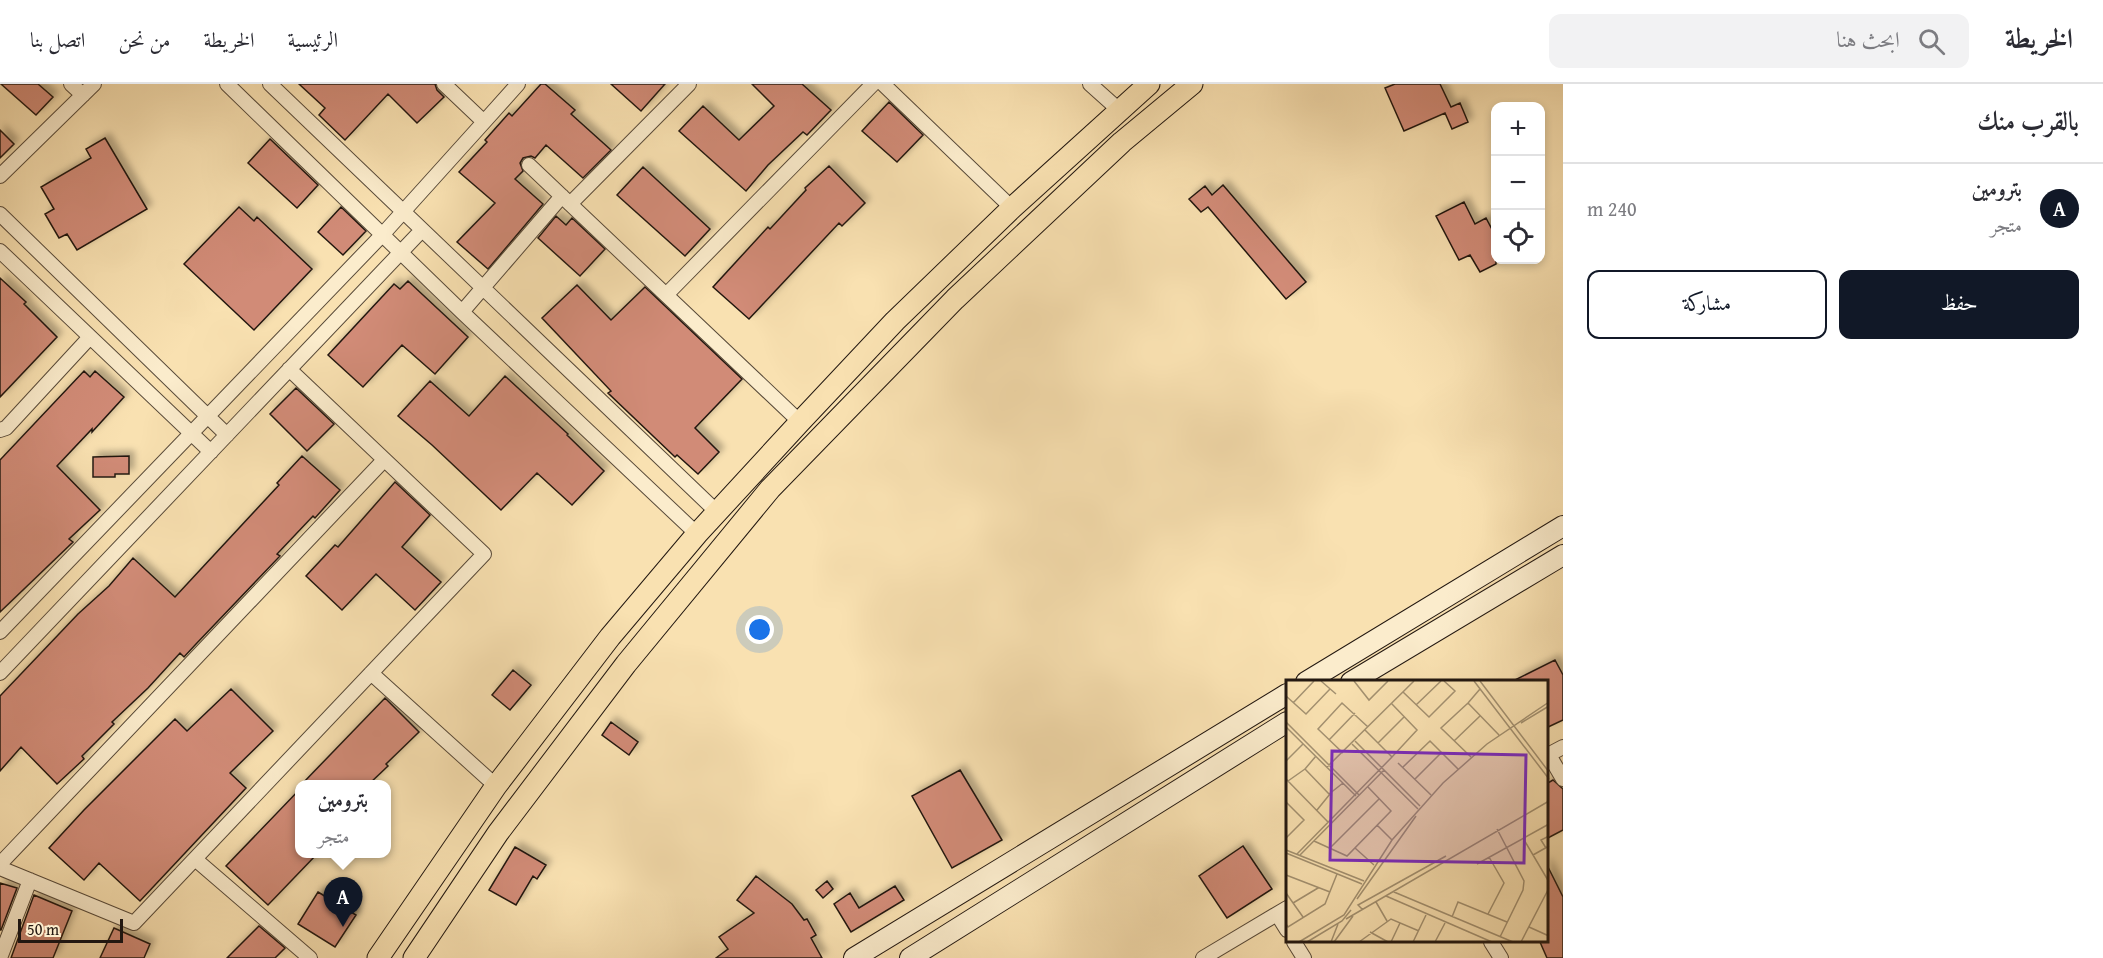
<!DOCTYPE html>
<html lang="ar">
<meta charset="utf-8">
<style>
:root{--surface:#fff;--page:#f2f2f3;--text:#2b2b33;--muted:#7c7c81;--line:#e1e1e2;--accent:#111827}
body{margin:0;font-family:"Gentium Book Plus",Amiri,serif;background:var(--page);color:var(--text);direction:rtl}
.controls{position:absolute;right:18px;top:18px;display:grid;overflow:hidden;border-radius:12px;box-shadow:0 3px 9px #0003}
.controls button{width:54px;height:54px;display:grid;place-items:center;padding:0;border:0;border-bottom:2px solid var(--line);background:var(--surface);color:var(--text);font:30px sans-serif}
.scale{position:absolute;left:18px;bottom:15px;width:105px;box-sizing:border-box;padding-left:6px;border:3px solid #231811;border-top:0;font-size:16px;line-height:21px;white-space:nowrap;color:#231811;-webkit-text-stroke:4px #fbeccc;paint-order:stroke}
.you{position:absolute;left:760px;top:546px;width:21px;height:21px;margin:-15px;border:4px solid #fff;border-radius:50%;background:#1a73e8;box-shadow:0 0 0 9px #1a73e833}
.badge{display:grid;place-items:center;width:39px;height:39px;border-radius:50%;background:var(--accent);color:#fff;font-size:20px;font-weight:700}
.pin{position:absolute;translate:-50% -50px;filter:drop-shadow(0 2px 3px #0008)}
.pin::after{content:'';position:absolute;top:32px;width:21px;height:18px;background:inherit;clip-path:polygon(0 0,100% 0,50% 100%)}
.popup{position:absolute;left:295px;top:696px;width:96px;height:78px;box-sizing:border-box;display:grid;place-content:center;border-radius:12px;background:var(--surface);filter:drop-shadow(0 2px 4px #0005);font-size:20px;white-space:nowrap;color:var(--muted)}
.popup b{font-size:22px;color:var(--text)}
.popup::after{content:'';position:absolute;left:50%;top:100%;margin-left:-12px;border:12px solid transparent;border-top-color:var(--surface)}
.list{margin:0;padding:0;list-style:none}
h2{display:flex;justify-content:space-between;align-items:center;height:78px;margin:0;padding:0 24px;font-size:26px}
h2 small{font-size:20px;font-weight:400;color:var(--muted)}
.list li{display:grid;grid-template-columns:39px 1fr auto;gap:18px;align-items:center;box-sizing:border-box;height:90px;padding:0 24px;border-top:2px solid var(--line)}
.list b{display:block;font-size:22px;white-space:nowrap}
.list p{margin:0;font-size:20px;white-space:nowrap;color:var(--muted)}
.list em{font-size:20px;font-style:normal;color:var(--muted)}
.actions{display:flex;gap:12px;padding:18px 24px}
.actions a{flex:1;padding:14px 0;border:2px solid var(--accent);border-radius:12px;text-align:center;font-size:21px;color:var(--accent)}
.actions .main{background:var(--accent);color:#fff}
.icon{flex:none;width:33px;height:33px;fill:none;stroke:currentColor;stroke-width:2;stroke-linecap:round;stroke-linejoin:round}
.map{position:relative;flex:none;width:1563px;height:874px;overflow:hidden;direction:ltr}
header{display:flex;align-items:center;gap:36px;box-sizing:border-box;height:84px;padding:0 30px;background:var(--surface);border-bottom:2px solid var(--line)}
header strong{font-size:28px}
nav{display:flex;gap:33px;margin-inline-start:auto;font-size:21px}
.search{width:420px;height:54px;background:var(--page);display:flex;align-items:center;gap:15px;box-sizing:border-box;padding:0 21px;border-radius:12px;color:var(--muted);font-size:22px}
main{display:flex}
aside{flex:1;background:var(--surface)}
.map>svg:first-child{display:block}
.building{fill:#d18b77;stroke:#231811;stroke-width:1.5;filter:url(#shadow)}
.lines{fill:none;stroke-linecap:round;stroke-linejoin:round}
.street-casing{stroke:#584a39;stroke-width:16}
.secondary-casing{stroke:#231811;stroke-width:22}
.primary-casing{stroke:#231811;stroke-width:23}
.street{stroke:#fbeccc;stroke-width:14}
.secondary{stroke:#fbeccc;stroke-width:20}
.primary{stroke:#f9e1b1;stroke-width:21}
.inset-road{fill:none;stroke:#a39171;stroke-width:1.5}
.view{fill:#7b2cbf;fill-opacity:0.15;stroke:#7b2cbf;stroke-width:3}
.inset-edge{fill:none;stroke:#231811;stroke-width:3}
</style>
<header>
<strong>الخريطة</strong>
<div class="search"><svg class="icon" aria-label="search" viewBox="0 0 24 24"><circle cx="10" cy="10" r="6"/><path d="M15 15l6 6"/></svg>ابحث هنا</div>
<nav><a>الرئيسية</a><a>الخريطة</a><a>من نحن</a><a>اتصل بنا</a></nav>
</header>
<main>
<aside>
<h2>بالقرب منك<small></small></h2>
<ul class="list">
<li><span class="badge">A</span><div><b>بترومين</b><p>متجر</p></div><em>240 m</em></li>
</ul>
<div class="actions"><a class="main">حفظ</a><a>مشاركة</a></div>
</aside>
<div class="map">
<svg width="1563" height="874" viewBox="0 0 1563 874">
<defs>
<filter id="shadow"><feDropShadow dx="5" dy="-5" stdDeviation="3" flood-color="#0004"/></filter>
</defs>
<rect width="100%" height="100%" fill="#f9e1b1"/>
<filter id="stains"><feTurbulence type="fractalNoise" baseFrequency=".00333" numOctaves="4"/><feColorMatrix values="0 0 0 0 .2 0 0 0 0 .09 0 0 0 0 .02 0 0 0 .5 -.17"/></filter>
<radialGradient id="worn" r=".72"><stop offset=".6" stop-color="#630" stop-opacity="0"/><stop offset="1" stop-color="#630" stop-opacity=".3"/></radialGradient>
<path class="building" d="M1,0H38L53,13L36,31Z
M299,0H435L437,6L444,13L417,39L388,10L345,56L319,31L325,24Z
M541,0H545L575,26L571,30L611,66L583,94L546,61L535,74L531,72L523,74L520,79L523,87L515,95L543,120L488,185L457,158L495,119L459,88L487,58L485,56L509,29L512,32Z
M611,0H665L641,27Z
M752,0H802L831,26L807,51L803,48L768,81L746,107L679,47L703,22L739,56L774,22Z
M1395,0H1440L1451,23L1460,19L1468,38L1452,45L1445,29L1404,47L1385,4Z
M889,18L923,51L897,78L862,47Z
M0,46L14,60L0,74Z
M105,54L147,125L77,166L67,150L59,154L45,130L54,125L41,103L91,74L86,65Z
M270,55L318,101L297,124L248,79Z
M829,82L865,119L842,142L839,139L749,235L713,203L768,143L770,145L806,106L805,104Z
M643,83L710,145L685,172L617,111Z
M1223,101L1306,198L1286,215L1208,123L1201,128L1189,115L1205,102L1212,111Z
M1464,118L1475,140L1486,134L1496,153V180L1480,188L1470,171L1459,176L1436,132Z
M239,123L254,137L257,133L312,185L254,246L184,180Z
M341,123L366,147L343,171L318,148Z
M556,132L566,141L572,134L605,165L580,192L538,154Z
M0,194L26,218L24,220L57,253L0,313Z
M408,197L468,253L435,290L402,261L363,303L328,271L394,200L400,205Z
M577,201L611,236L645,203L742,295L695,344L719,368L698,390L677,371L675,373L608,309L611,307L542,234Z
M84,287L90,293L95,287L124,313L92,348V345L57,382L100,426L69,455L73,458L0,528V376Z
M505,292L568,350L567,351L604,387L572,421L537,389L501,426L432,361L398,332L430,297L469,332Z
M296,304L334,340L307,367L270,330Z
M129,372V390H115V393H93V373Z
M302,372L340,406L315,434L313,432L277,470L280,472L196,560L184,573L180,569L148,604L112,638L114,640L82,672L84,675L57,700L21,663L0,687V612L78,530L109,502L133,474L175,513L279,401L277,399Z
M395,398L430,431L402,463L441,498L415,526L376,490L342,526L306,492L335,461L338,463Z
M1555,576L1563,591V636L1546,644V598H1511Z
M513,586L531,601L510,626L492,611Z
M231,605L273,647L230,689L246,704L140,817L99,779L84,796L49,764L84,726L175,635L187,647Z
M385,614L419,648L386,680L388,682L369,700H302Z
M611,638L638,658L629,671L602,651Z
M960,686L1002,756L952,784L912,712Z
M1553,696L1563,705V746L1546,755V700Z
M300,705V770H317L268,821L226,782Z
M1243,762L1272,805L1227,834L1199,792Z
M515,763L546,781L537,795L533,792L516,821L489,806Z
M1546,779L1563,813V874H1547L1540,858H1546Z
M756,792L792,820L804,836L807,835L816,851L811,854L822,874H716L728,865L719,853L754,829L737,816Z
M827,797L833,805L823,814L816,806Z
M0,799L17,804L1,846H0Z
M895,802L904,816L851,848L834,820L850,809L859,824Z
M318,808L356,831L335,863L298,840Z
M34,811L72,827L53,874H11Z
M259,842L285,864L275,874H227Z
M114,844L150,860L144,874H100Z"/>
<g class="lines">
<g class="street-casing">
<path id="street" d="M71,0L83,11
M227,0L462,228L697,450
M270,0L717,428
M444,0L484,38L518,0
M883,0L1012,124
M1090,0L1119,26
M529,81L800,338
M0,92L94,0
M570,120L689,0
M0,130L227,351
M0,167L211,368
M666,211L873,0
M462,228L562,112
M0,346L6,344L90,253
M0,548L383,150L484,38
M0,589L422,146
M371,589L496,702
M1549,671L1563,695
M1546,672L1563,663
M195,775L310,874
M0,780L384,376
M0,784L134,839L484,470L289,285
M1277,830L1287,846
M1294,858L1304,874
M1491,858L1501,874
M0,874L30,796
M1203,874L1287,824"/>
</g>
<g class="secondary-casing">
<path id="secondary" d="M1306,598L1563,442
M1351,598L1563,471
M854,874L1287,610
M910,874L1287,638"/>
</g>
<g class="primary-casing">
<path id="primary" d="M378,874L496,702L610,553L697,450L800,338L895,237L1012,124L1149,0
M414,874L498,749L626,580L770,405L955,215L1122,58L1192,0"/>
</g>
<use href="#street" class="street"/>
<use href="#secondary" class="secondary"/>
<use href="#primary" class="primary"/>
</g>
<g transform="translate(1286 596)">
<rect width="262" height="262" fill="#f9e1b1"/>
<path class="inset-road" d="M35,1L50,14M68,1L83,20L102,1M188,1L263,99M194,1L263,92M117,12L143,37L169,11L158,1M0,16L20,34L44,9M7,23L28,1M182,23L194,9M130,25L155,1M0,42L73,115M235,43L263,26M0,47L70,116M79,50L106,77L131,50L105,23M43,60L69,33M69,61L134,126M168,61L194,36M92,63L118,37M66,64L132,129M57,73L32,49L56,23L82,47M30,76L19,89L43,114L57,103M185,77L155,48L182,23L213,55M0,81L17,64M112,83L145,115M41,87L128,1M117,87L144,61L172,89M0,99L42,142M129,99L155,73M2,101L19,89M0,122L18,140L0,158M31,130L44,114M91,145L106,160M211,149L238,201L237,210L214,257M237,158L263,202M28,161L61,176L105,131L82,107M44,168L93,119M69,168L88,185M260,168L255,160L263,156M0,170L78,201M0,173L76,204M11,174L106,77M14,175L98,90M247,175L263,166M191,184L263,144M0,195L44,212M108,212L227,262M0,213L17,237M100,216L206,262M71,219L130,136M90,222L101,241M7,223L32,208M77,230L72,225L160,176M202,234L218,203L203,177M166,237L172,222L221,242M60,239L263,121M0,244L2,247L39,224L51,194M243,247L263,256M84,252L102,262M13,262L58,235L106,160L157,103L201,64L263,22M21,262L56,241L65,230M45,262L52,244M48,262L67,236M73,262L105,239L133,251M105,262L114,243M127,262L140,235M149,262L159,243M235,262L263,208"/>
<path class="view" d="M46,71L240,75L238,183L44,180Z"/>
<rect width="262" height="262" class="inset-edge"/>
</g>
<rect width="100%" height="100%" filter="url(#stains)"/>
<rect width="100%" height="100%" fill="url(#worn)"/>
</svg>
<div class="controls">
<button>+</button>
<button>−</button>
<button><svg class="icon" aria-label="locate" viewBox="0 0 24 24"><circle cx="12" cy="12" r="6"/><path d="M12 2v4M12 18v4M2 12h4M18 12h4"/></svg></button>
</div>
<div class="scale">50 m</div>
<div class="you"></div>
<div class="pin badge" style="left:343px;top:843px">A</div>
<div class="popup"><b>بترومين</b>متجر</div>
</div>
</main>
